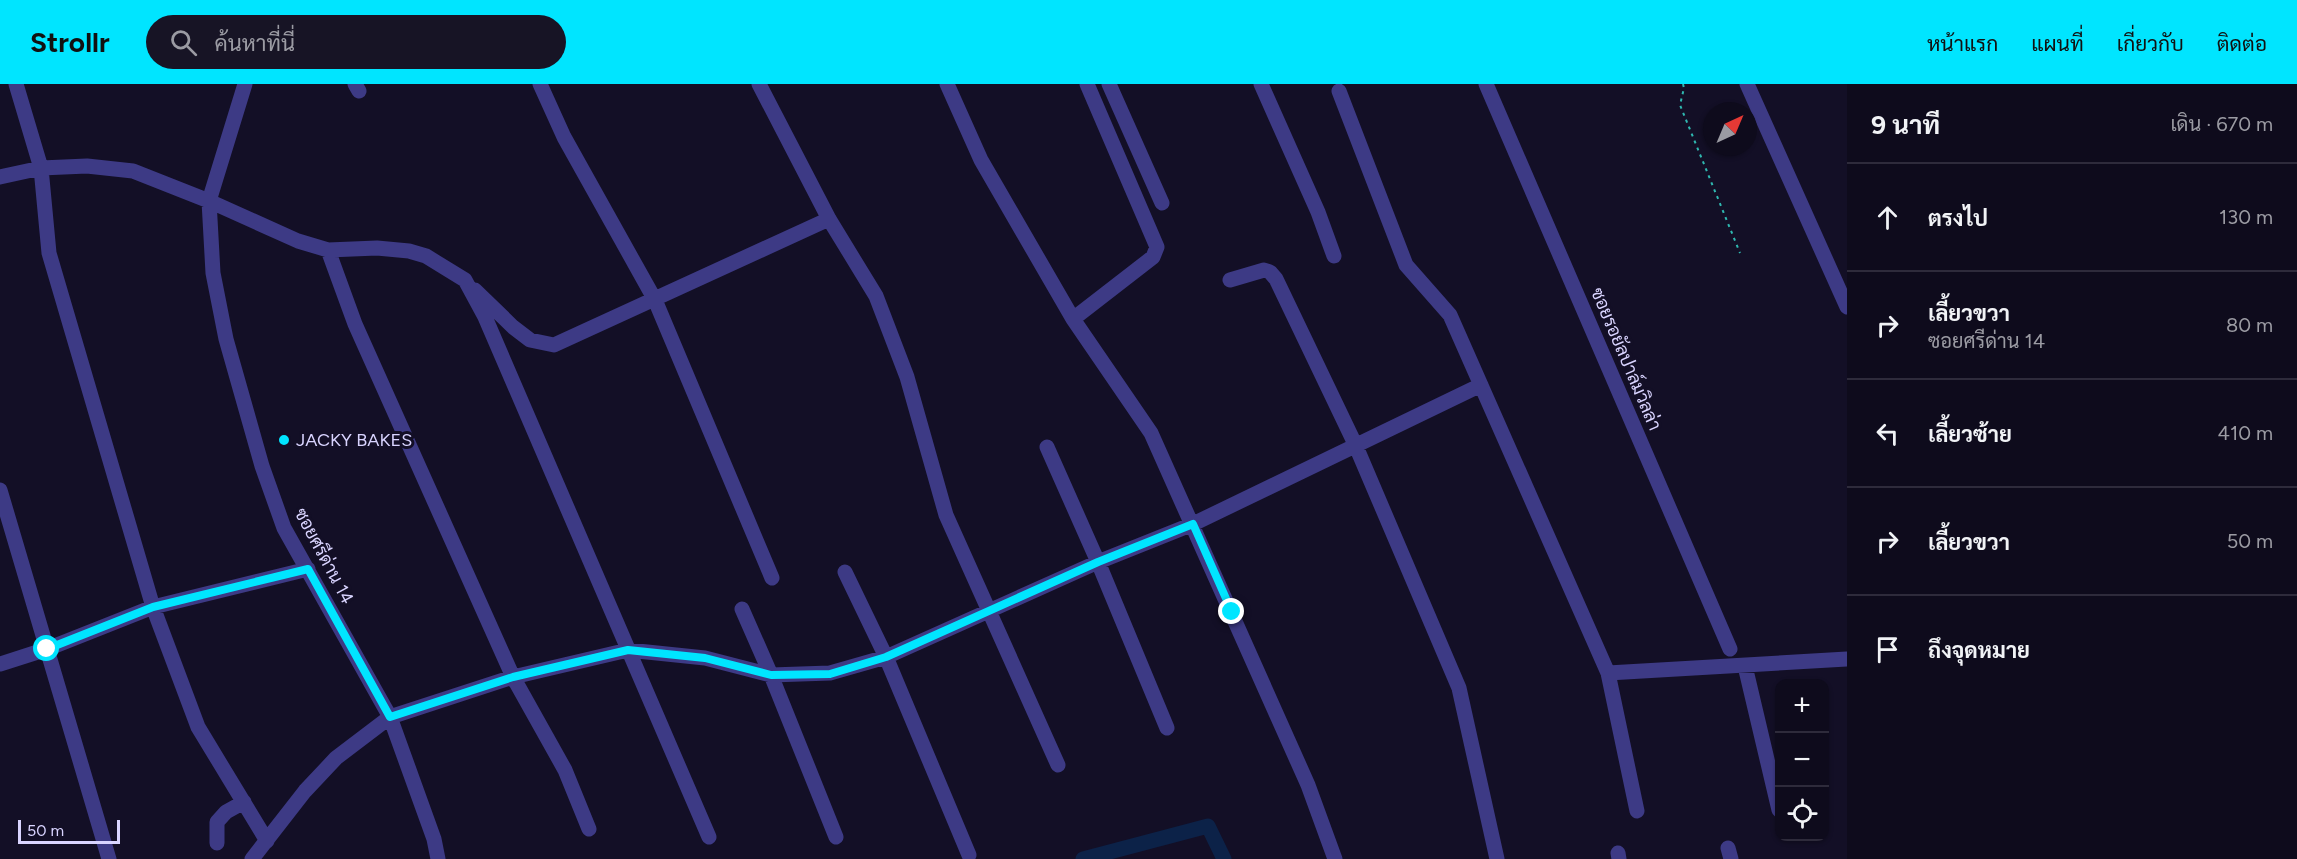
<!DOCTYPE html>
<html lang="th">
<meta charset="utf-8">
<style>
:root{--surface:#0e0b1c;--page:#171425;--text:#f1f3f6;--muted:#9b9ba3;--line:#2e2b3b;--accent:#00e5ff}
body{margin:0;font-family:Figtree,Sarabun,sans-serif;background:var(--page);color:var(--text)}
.controls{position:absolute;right:18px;bottom:18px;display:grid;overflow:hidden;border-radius:12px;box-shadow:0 2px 4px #0004}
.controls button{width:54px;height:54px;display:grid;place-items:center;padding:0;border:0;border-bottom:2px solid var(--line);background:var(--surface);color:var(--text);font:30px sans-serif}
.compass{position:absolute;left:1703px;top:18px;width:54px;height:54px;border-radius:50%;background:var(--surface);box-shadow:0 2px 4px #0004;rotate:44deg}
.scale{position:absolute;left:18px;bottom:15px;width:102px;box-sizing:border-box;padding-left:6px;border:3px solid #d9d4ff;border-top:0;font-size:16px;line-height:21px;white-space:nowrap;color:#d9d4ff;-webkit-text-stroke:4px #130f26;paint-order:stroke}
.stop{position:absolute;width:18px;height:18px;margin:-14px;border:4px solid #00e5ff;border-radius:50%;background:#fff}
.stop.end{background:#00e5ff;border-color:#fff;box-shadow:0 2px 6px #0008}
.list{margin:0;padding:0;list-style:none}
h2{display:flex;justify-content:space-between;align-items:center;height:78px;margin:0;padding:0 24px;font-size:26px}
h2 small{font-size:20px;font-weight:400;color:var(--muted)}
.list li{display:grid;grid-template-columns:39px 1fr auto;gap:18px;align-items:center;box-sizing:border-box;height:108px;padding:0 24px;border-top:2px solid var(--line)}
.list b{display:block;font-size:22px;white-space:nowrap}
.list p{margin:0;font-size:20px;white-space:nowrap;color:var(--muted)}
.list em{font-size:20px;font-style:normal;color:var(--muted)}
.icon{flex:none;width:33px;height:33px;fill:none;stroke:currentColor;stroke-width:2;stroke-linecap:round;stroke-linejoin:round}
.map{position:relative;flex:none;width:1847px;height:775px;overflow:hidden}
header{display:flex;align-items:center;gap:36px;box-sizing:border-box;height:84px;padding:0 30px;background:var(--accent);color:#111}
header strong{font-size:28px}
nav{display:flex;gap:33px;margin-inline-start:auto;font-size:21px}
.search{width:420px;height:54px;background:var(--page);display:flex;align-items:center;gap:15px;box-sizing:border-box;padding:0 21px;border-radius:33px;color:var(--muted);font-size:22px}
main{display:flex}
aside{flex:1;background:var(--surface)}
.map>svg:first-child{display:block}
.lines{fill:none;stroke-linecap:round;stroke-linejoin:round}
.canal{stroke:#0c2248;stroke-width:15}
.path{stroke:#2fb8b0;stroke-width:2;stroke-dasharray:3 4.5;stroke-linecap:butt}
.street{stroke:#3d3a85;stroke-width:15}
.route{stroke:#00e5ff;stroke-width:8}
.poi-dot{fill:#00e5ff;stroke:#130f26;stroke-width:2}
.labels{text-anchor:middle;stroke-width:6;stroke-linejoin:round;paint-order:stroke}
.street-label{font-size:18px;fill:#d9d4ff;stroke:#130f26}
.poi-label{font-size:18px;fill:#d9d4ff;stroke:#130f26;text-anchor:start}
</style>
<header>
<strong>Strollr</strong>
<div class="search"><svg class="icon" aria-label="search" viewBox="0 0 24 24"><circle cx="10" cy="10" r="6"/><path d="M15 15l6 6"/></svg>ค้นหาที่นี่</div>
<nav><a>หน้าแรก</a><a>แผนที่</a><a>เกี่ยวกับ</a><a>ติดต่อ</a></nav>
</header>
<main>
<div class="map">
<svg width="1847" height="775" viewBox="0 0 1847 775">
<rect width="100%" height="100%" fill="#130f26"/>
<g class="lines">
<path class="canal" d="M1083,775L1208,742L1224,775"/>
<path class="path" d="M1683,0L1684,4L1680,21L1740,169"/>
<path class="street" d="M16,0L41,84L49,169L153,523L198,643L267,757
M245,0L209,117L213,189L226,255L262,382L284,444L390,633L434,755L438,775
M355,0L359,7
M540,0L564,53L655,216L772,494
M759,0L829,135L876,212L907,293L946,431L1058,681
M947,0L981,76L1073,235L1151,349L1308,701L1335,775
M1109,0L1162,119
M1261,0L1318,128L1334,172
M1486,0L1730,565
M1747,0L1847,223
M1339,7L1406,181L1450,231L1608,589L1637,727
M0,93L41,84L87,82L133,87L209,117L298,157L328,166L377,164L409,167L426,172L465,196L485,233L709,753
M328,166L355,240L513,593L565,686L589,745
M1230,196L1264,186L1270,188L1276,195L1355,360L1459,604L1497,775
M475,206L513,243L530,256L554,261L829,135
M1073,235L1153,173L1157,163L1087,0
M1047,363L1098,478L1167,644
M0,406L109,775
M845,488L886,573L969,771
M742,525L771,591L836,753
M0,580L47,565L153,523L308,485
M1745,582L1779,726
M1608,589L1847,575
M217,759V738L226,728L244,718
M1728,764L1731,775
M1618,769L1619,775
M252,775L305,707L336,674L390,633L513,593L628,566L705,574L771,591L830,589L886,573L1098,478L1193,440L1481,301"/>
</g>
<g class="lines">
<path class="route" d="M47,565L153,523L308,485L390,633L513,593L628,566L705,574L771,591L830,590L886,573L1098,478L1193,440L1232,528"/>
</g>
<circle class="poi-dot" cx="284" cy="356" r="6"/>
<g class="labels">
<g class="street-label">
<text transform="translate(1626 275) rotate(67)" y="6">ซอยรอยัลปาล์มวิลล่า</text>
<text transform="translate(324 472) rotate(62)" y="6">ซอยศรีด่าน 14</text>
</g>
<g class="poi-label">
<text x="296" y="362">JACKY BAKES</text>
</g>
</g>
</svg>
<div class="controls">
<button>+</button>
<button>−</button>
<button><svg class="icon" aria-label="locate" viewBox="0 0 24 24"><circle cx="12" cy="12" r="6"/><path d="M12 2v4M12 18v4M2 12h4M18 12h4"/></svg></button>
</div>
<svg class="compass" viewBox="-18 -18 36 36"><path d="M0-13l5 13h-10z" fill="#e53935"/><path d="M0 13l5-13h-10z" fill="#9b9ba3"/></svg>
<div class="scale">50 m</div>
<div class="stop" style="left:47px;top:565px"></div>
<div class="stop end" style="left:1232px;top:528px"></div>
</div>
<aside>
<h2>9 นาที<small>เดิน · 670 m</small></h2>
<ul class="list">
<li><svg class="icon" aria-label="ahead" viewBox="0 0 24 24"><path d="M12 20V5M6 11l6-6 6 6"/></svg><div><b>ตรงไป</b></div><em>130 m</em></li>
<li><svg class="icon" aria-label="right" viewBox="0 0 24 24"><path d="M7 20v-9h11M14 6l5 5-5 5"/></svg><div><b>เลี้ยวขวา</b><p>ซอยศรีด่าน 14</p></div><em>80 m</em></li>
<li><svg class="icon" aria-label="left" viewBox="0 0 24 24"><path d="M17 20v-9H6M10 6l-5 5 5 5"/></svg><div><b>เลี้ยวซ้าย</b></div><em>410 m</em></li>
<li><svg class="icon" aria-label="right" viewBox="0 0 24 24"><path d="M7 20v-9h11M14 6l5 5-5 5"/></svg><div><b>เลี้ยวขวา</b></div><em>50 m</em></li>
<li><svg class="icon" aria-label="arrive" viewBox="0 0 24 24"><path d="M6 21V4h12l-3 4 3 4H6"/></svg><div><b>ถึงจุดหมาย</b></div></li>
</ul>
</aside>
</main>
